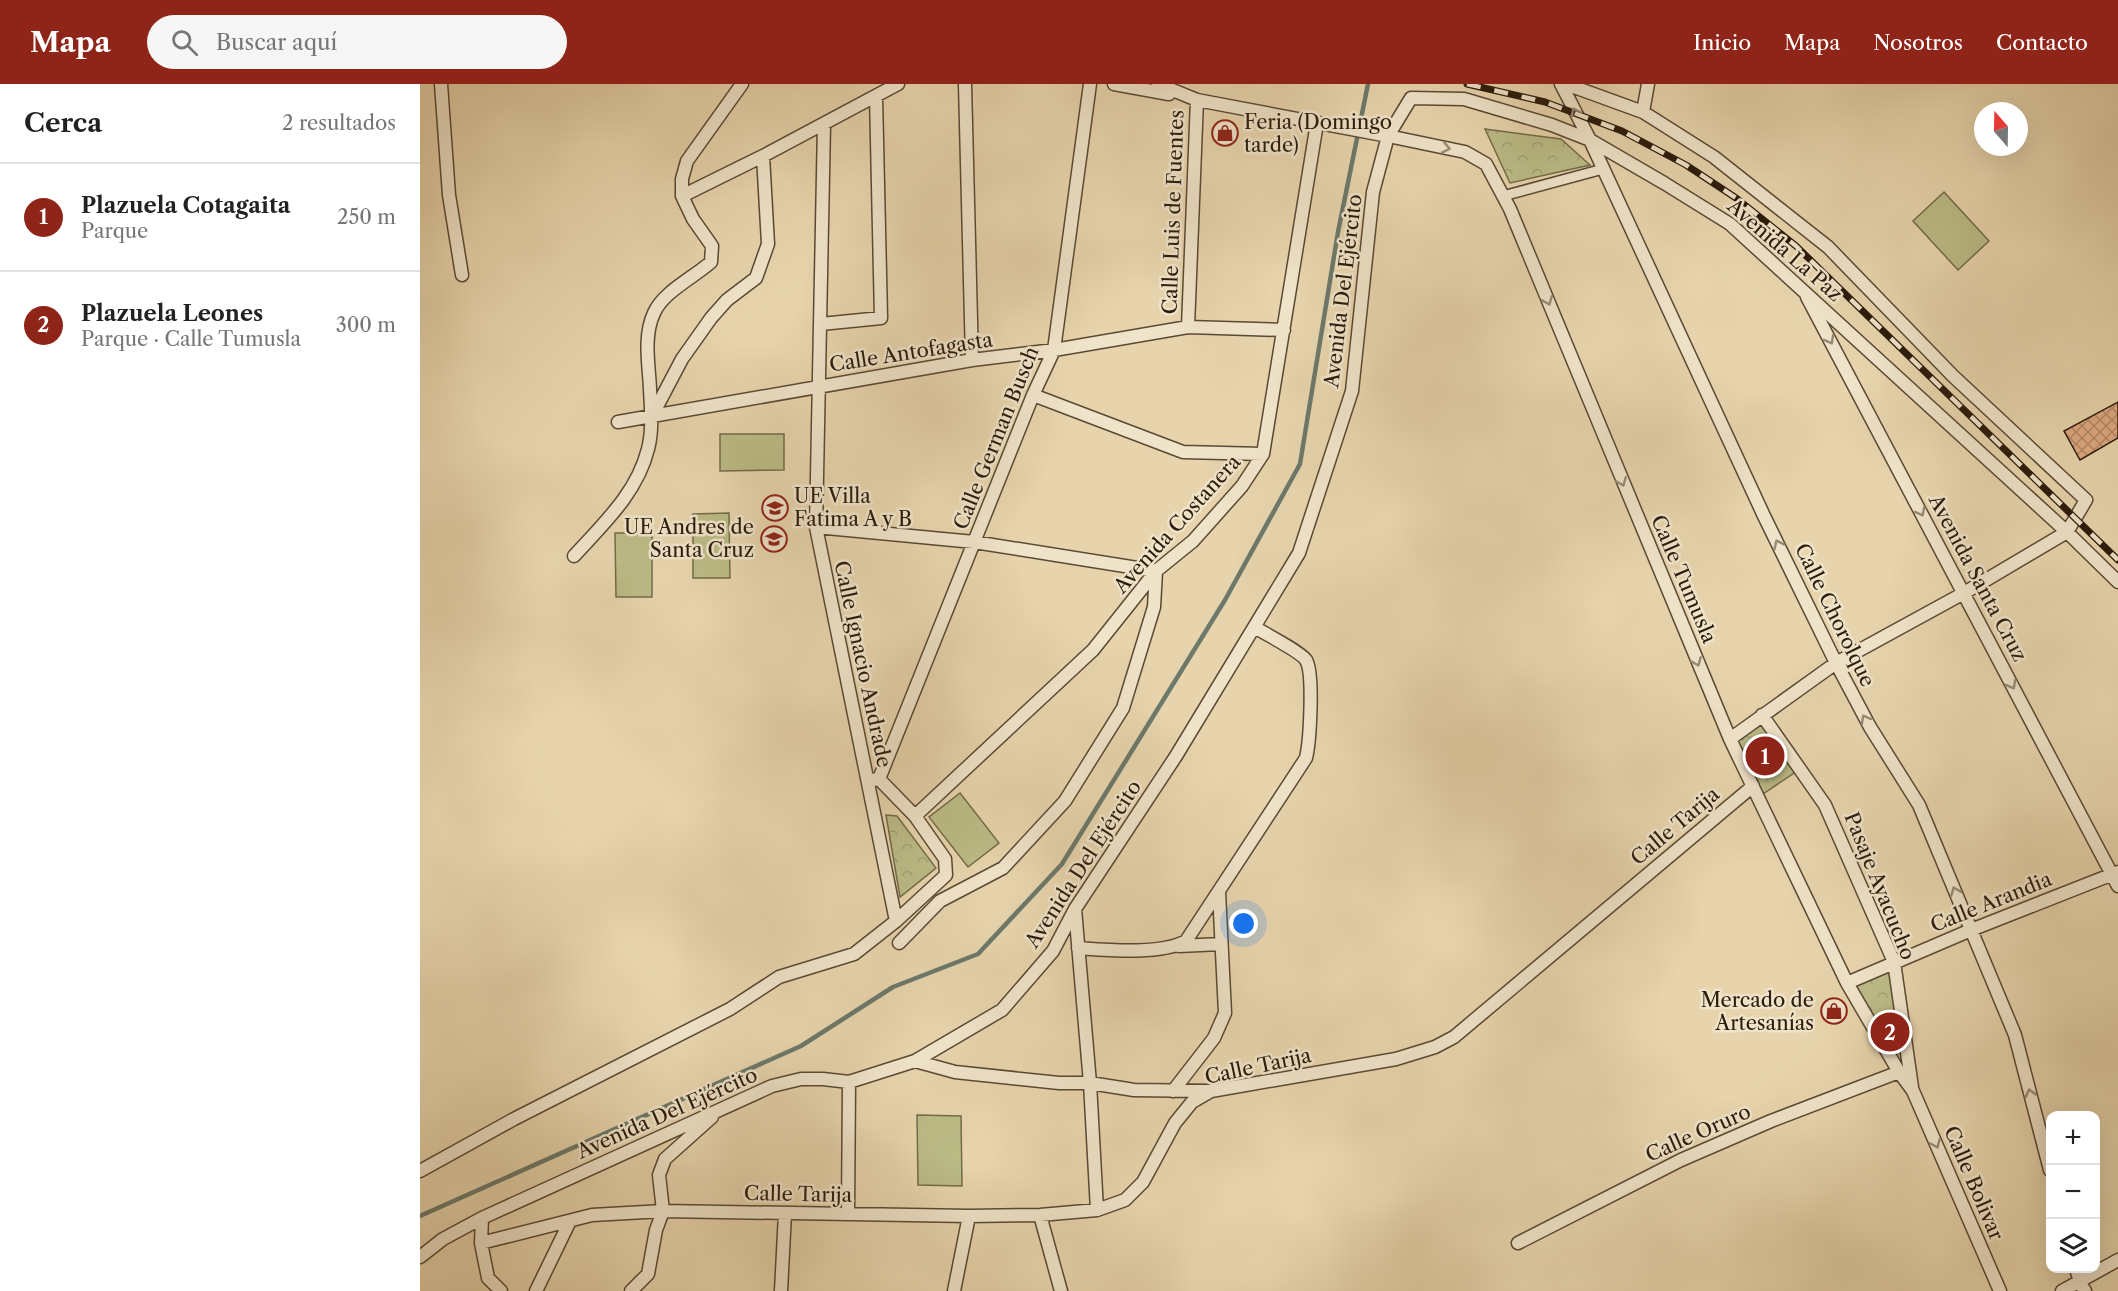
<!DOCTYPE html>
<html lang="es">
<meta charset="utf-8">
<style>
:root{--surface:#fff;--page:#f6f6f6;--text:#222;--muted:#767676;--line:#e0e0e0;--accent:#8f2418}
body{margin:0;font-family:"Libre Caslon Text",serif;background:var(--page);color:var(--text)}
.controls{position:absolute;right:18px;bottom:18px;display:grid;overflow:hidden;border-radius:12px;box-shadow:0 6px 24px #0002}
.controls button{width:54px;height:54px;display:grid;place-items:center;padding:0;border:0;border-bottom:2px solid var(--line);background:var(--surface);color:var(--text);font:30px sans-serif}
.compass{position:absolute;left:1554px;top:18px;width:54px;height:54px;border-radius:50%;background:var(--surface);box-shadow:0 6px 24px #0002;rotate:340deg}
.you{position:absolute;left:824px;top:840px;width:21px;height:21px;margin:-15px;border:4px solid #fff;border-radius:50%;background:#1a73e8;box-shadow:0 0 0 9px #1a73e833}
.badge{display:grid;place-items:center;width:39px;height:39px;border-radius:50%;background:var(--accent);color:#fff;font-size:20px;font-weight:700}
.pin{position:absolute;translate:-50% -50%;border:3px solid #fff;box-shadow:0 2px 6px #0006}
.list{margin:0;padding:0;list-style:none}
h2{display:flex;justify-content:space-between;align-items:center;height:78px;margin:0;padding:0 24px;font-size:26px}
h2 small{font-size:20px;font-weight:400;color:var(--muted)}
.list li{display:grid;grid-template-columns:39px 1fr auto;gap:18px;align-items:center;box-sizing:border-box;height:108px;padding:0 24px;border-top:2px solid var(--line)}
.list b{display:block;font-size:22px;white-space:nowrap}
.list p{margin:0;font-size:20px;white-space:nowrap;color:var(--muted)}
.list em{font-size:20px;font-style:normal;color:var(--muted)}
.icon{flex:none;width:33px;height:33px;fill:none;stroke:currentColor;stroke-width:2;stroke-linecap:round;stroke-linejoin:round}
.map{position:relative;flex:none;width:1698px;height:1207px;overflow:hidden}
header{display:flex;align-items:center;gap:36px;box-sizing:border-box;height:84px;padding:0 30px;background:var(--accent);color:#fff}
header strong{font-size:28px}
nav{display:flex;gap:33px;margin-inline-start:auto;font-size:21px}
.search{width:420px;height:54px;background:var(--page);display:flex;align-items:center;gap:15px;box-sizing:border-box;padding:0 21px;border-radius:33px;color:var(--muted);font-size:22px}
main{display:flex}
aside{flex:1;background:var(--surface)}
.map>svg:first-child{display:block}
.forest{fill:url(#forest-crowns);stroke:#736b49;stroke-width:1.5}
.pitch{fill:#bbbb86;stroke:#736b49;stroke-width:1.5}
.lines{fill:none;stroke-linecap:round;stroke-linejoin:round}
.stream{stroke:#6c796b;stroke-width:4.5}
.building{fill:url(#building-cross-hatch);stroke:#2b1b0c;stroke-width:1.5}
.pedestrian-casing{stroke:#5a4934;stroke-width:12}
.minor-casing{stroke:#5a4934;stroke-width:15}
.pedestrian{stroke:#efe3c9;stroke-width:9}
.minor{stroke:#efe3c9;stroke-width:12}
.rail-casing{stroke:#2b1b0c;stroke-width:7}
.rail{stroke:#efe3c9;stroke-width:4.5;stroke-dasharray:14;stroke-linecap:butt}
.oneway{stroke:#978974}
.labels{text-anchor:middle;stroke-width:5;stroke-linejoin:round;paint-order:stroke}
.poi-label{font-size:20px;fill:#2b1b0c;stroke:#efe3c9;text-anchor:start}
.street-label{font-size:20px;fill:#2b1b0c;stroke:#efe3c9}
</style>
<header>
<strong>Mapa</strong>
<div class="search"><svg class="icon" aria-label="search" viewBox="0 0 24 24"><circle cx="10" cy="10" r="6"/><path d="M15 15l6 6"/></svg>Buscar aquí</div>
<nav><a>Inicio</a><a>Mapa</a><a>Nosotros</a><a>Contacto</a></nav>
</header>
<main>
<aside>
<h2>Cerca<small>2 resultados</small></h2>
<ul class="list">
<li><span class="badge">1</span><div><b>Plazuela Cotagaita</b><p>Parque</p></div><em>250 m</em></li>
<li><span class="badge">2</span><div><b>Plazuela Leones</b><p>Parque · Calle Tumusla</p></div><em>300 m</em></li>
</ul>
</aside>
<div class="map">
<svg width="1698" height="1207" viewBox="0 0 1698 1207">
<defs>
<pattern id="forest-crowns" width="20" height="18" patternUnits="userSpaceOnUse" patternTransform="scale(1.5)"><rect width="20" height="18" fill="#bbbb86"/><path d="M2 6a3 3 0 1 1 6 0M12 15a3 3 0 1 1 6 0" fill="none" stroke="#a1a072"/></pattern>
<pattern id="building-cross-hatch" width="8" height="8" patternUnits="userSpaceOnUse" patternTransform="scale(1.5)"><rect width="8" height="8" fill="#dda880"/><path d="M0 0l8 8M0 8l8-8" fill="none" stroke="#b38867"/></pattern>
</defs>
<rect width="100%" height="100%" fill="#e7d4ac"/>
<filter id="stains"><feTurbulence type="fractalNoise" baseFrequency=".00333" numOctaves="4"/><feColorMatrix values="0 0 0 0 .2 0 0 0 0 .09 0 0 0 0 .02 0 0 0 .5 -.17"/></filter>
<radialGradient id="worn" r=".72"><stop offset=".6" stop-color="#630" stop-opacity="0"/><stop offset="1" stop-color="#630" stop-opacity=".3"/></radialGradient>
<path class="forest" d="M1065,45L1141,55L1170,81L1090,99Z
M1341,637L1377,687L1343,710L1315,657Z
M466,731L477,732L516,784L480,813Z
M1471,885L1487,994L1433,902Z"/>
<path class="pitch" d="M1524,108L1569,157L1538,186L1493,137Z
M300,350H364V386L300,387Z
M309,429L310,494H273V430Z
M195,449H232V513H196Z
M540,709L579,759L548,783L509,733Z
M497,1031L541,1032L542,1102L498,1101Z"/>
<g class="lines">
<path class="stream" d="M0,1132L381,962L473,903L558,870L642,780L805,516L880,380L918,148L948,0"/>
</g>
<path class="building" d="M1698,318V354L1660,376L1644,347Z"/>
<g class="lines">
<g class="pedestrian-casing">
<path id="pedestrian" d="M1083,112L1183,85"/>
</g>
<g class="minor-casing">
<path id="minor" d="M21,0L29,111L42,191
M545,0L552,276
M694,0L749,10
M738,0L777,16L968,52L991,14L1044,15L1132,41L1170,56L1244,99L1310,140L1647,448L1698,498
M1141,0L1170,56L1344,432L1416,579L1450,643L1499,721L1595,951L1630,1086
M1146,0L1223,28L1294,73L1408,163L1533,292L1666,416L1647,448L1544,509L1416,579L1310,655
M1223,28L1228,0
M404,40L396,443L476,837
M262,112L343,72L478,0
M1387,213L1698,802
M401,240L461,234L456,12
M768,243L777,16
M613,311L763,368L843,370
M232,332L262,275L291,234L307,216L336,194L348,160L343,72
M198,338L552,276L634,266L768,243L864,246
M396,443L554,458L736,487L734,523L703,624L645,717L583,784L520,817L479,859
M154,472C184,439 217,409 228,365C233,346 231,325 230,305C229,281 223,252 234,229C243,208 273,194 291,178L292,162L273,135L262,112V95L267,77L322,0
M1342,631L1405,721L1474,878L1492,1003
M459,695L495,732L673,566L736,487L773,457L822,402L843,370L897,39
M451,696L459,695L613,311L634,266L670,0
M655,825L670,999L677,1126
M759,862L801,860
M658,864C687,866 741,871 766,857L886,674C890,657 894,589 886,576C881,568 844,549 834,543
M1427,899L1551,846L1698,788
M495,977L535,988L639,999H670L714,1006L790,1007
M753,1007L794,954L805,929L799,808
M0,1087L94,1035L310,925L359,893L434,870L476,837L526,791L525,775L495,732
M428,1130L429,998
M620,1131L641,1207
M62,1134L61,1159L68,1194L81,1207
M61,1159L172,1131L243,1127L549,1132L620,1131L677,1126L705,1116L723,1098L755,1039L772,1018L791,1007L976,975L1015,963L1034,953L1333,702
M1098,1159L1261,1076L1351,1037L1479,988
M0,1173L23,1155L62,1134L352,1002L381,995H403L429,998L495,977L582,926L633,867L655,825L756,672L879,469L932,307L953,108L968,52L1045,68L1066,80L1090,125L1310,655L1427,899L1479,988L1493,1007L1580,1207
M1656,1184L1660,1199L1665,1207
M116,1207L150,1137
M211,1207L228,1190L236,1146L243,1127L239,1091L245,1075L292,1033
M361,1207L365,1129
M534,1207L549,1132
M1642,1207L1698,1176"/>
</g>
<use href="#pedestrian" class="pedestrian"/>
<use href="#minor" class="minor"/>
<g class="rail-casing">
<path id="rail" d="M1047,0L1125,18L1202,47L1266,81L1316,114L1376,162L1698,476"/>
</g>
<use href="#rail" class="rail"/>
</g>
<defs><path id="oneway-chevron" d="M-2-3.5L2.5 0L-2 3.5" fill="none" stroke-width="1.6" stroke-linecap="round" stroke-linejoin="round" transform="scale(1.5)"/></defs>
<g class="oneway">
<use href="#oneway-chevron" transform="translate(1155 28) rotate(-117)"/>
<use href="#oneway-chevron" transform="translate(1026 64) rotate(11)"/>
<use href="#oneway-chevron" transform="translate(1128 217) rotate(68)"/>
<use href="#oneway-chevron" transform="translate(1410 256) rotate(62)"/>
<use href="#oneway-chevron" transform="translate(1202 398) rotate(68)"/>
<use href="#oneway-chevron" transform="translate(1501 428) rotate(62)"/>
<use href="#oneway-chevron" transform="translate(1358 460) rotate(-116)"/>
<use href="#oneway-chevron" transform="translate(1277 578) rotate(67)"/>
<use href="#oneway-chevron" transform="translate(1592 601) rotate(62)"/>
<use href="#oneway-chevron" transform="translate(1445 635) rotate(-119)"/>
<use href="#oneway-chevron" transform="translate(1535 807) rotate(-112)"/>
<use href="#oneway-chevron" transform="translate(1610 1009) rotate(-105)"/>
<use href="#oneway-chevron" transform="translate(1516 1060) rotate(67)"/>
</g>
<defs>
<g id="shop-ring" transform="scale(1.35)"><circle r="9.5" fill="#efe3c9" stroke="#8f2418" stroke-width="1.5"/><path d="M-5-2.5h2.3a2.7 3.5 0 0 1 5.4 0H5L5.5 6h-11ZM-1.5-2.5h3a1.5 2.3 0 0 0-3 0Z" fill="#8f2418"/></g>
<g id="school-ring" transform="scale(1.35)"><circle r="9.5" fill="#efe3c9" stroke="#8f2418" stroke-width="1.5"/><path d="M0-5L7-2L0 1L-7-2ZM-4 1L0 2.5L4 1V4Q0 6-4 4Z" fill="#8f2418"/></g>
</defs>
<g fill-rule="evenodd">
<use href="#shop-ring" x="805" y="49"/>
<use href="#school-ring" x="355" y="424"/>
<use href="#school-ring" x="354" y="455"/>
<use href="#shop-ring" x="1414" y="927"/>
</g>
<g class="labels">
<g class="poi-label">
<text x="824" y="45">Feria (Domingo<tspan x="824" dy="23">tarde)</tspan></text>
<text x="374" y="419">UE Villa<tspan x="374" dy="23">Fatima A y B</tspan></text>
<text x="334" y="450" text-anchor="end">UE Andres de<tspan x="334" dy="23">Santa Cruz</tspan></text>
<text x="1394" y="923" text-anchor="end">Mercado de<tspan x="1394" dy="23">Artesanías</tspan></text>
</g>
<g class="street-label">
<text transform="translate(753 128) rotate(-88)" y="7">Calle Luis de Fuentes</text>
<text transform="translate(1365 166) rotate(41)" y="7">Avenida La Paz</text>
<text transform="translate(923 207) rotate(-83)" y="7">Avenida Del Ejército</text>
<text transform="translate(491 268) rotate(-9)" y="7">Calle Antofagasta</text>
<text transform="translate(576 354) rotate(-68)" y="7">Calle German Busch</text>
<text transform="translate(757 440) rotate(-48)" y="7">Avenida Costanera</text>
<text transform="translate(1558 494) rotate(62)" y="7">Avenida Santa Cruz</text>
<text transform="translate(1264 495) rotate(67)" y="7">Calle Tumusla</text>
<text transform="translate(1415 531) rotate(64)" y="7">Calle Chorolque</text>
<text transform="translate(443 580) rotate(78)" y="7">Calle Ignacio Andrade</text>
<text transform="translate(1255 742) rotate(-40)" y="7">Calle Tarija</text>
<text transform="translate(663 780) rotate(-57)" y="7">Avenida Del Ejército</text>
<text transform="translate(1460 802) rotate(68)" y="7">Pasaje Ayacucho</text>
<text transform="translate(1571 818) rotate(-22)" y="7">Calle Arandia</text>
<text transform="translate(838 982) rotate(-12)" y="7">Calle Tarija</text>
<text transform="translate(247 1029) rotate(-24)" y="7">Avenida Del Ejército</text>
<text transform="translate(1278 1049) rotate(-24)" y="7">Calle Oruro</text>
<text transform="translate(1554 1099) rotate(67)" y="7">Calle Bolivar</text>
<text transform="translate(378 1110) rotate(1)" y="7">Calle Tarija</text>
</g>
</g>
<rect width="100%" height="100%" filter="url(#stains)"/>
<rect width="100%" height="100%" fill="url(#worn)"/>
</svg>
<div class="controls">
<button>+</button>
<button>−</button>
<button><svg class="icon" aria-label="layers" viewBox="0 0 24 24"><path d="M12 4l9 5-9 5-9-5zM3 14l9 5 9-5"/></svg></button>
</div>
<svg class="compass" viewBox="-18 -18 36 36"><path d="M0-13l5 13h-10z" fill="#e53935"/><path d="M0 13l5-13h-10z" fill="#767676"/></svg>
<div class="you"></div>
<div class="pin badge" style="left:1345px;top:672px">1</div>
<div class="pin badge" style="left:1470px;top:948px">2</div>
</div>
</main>
